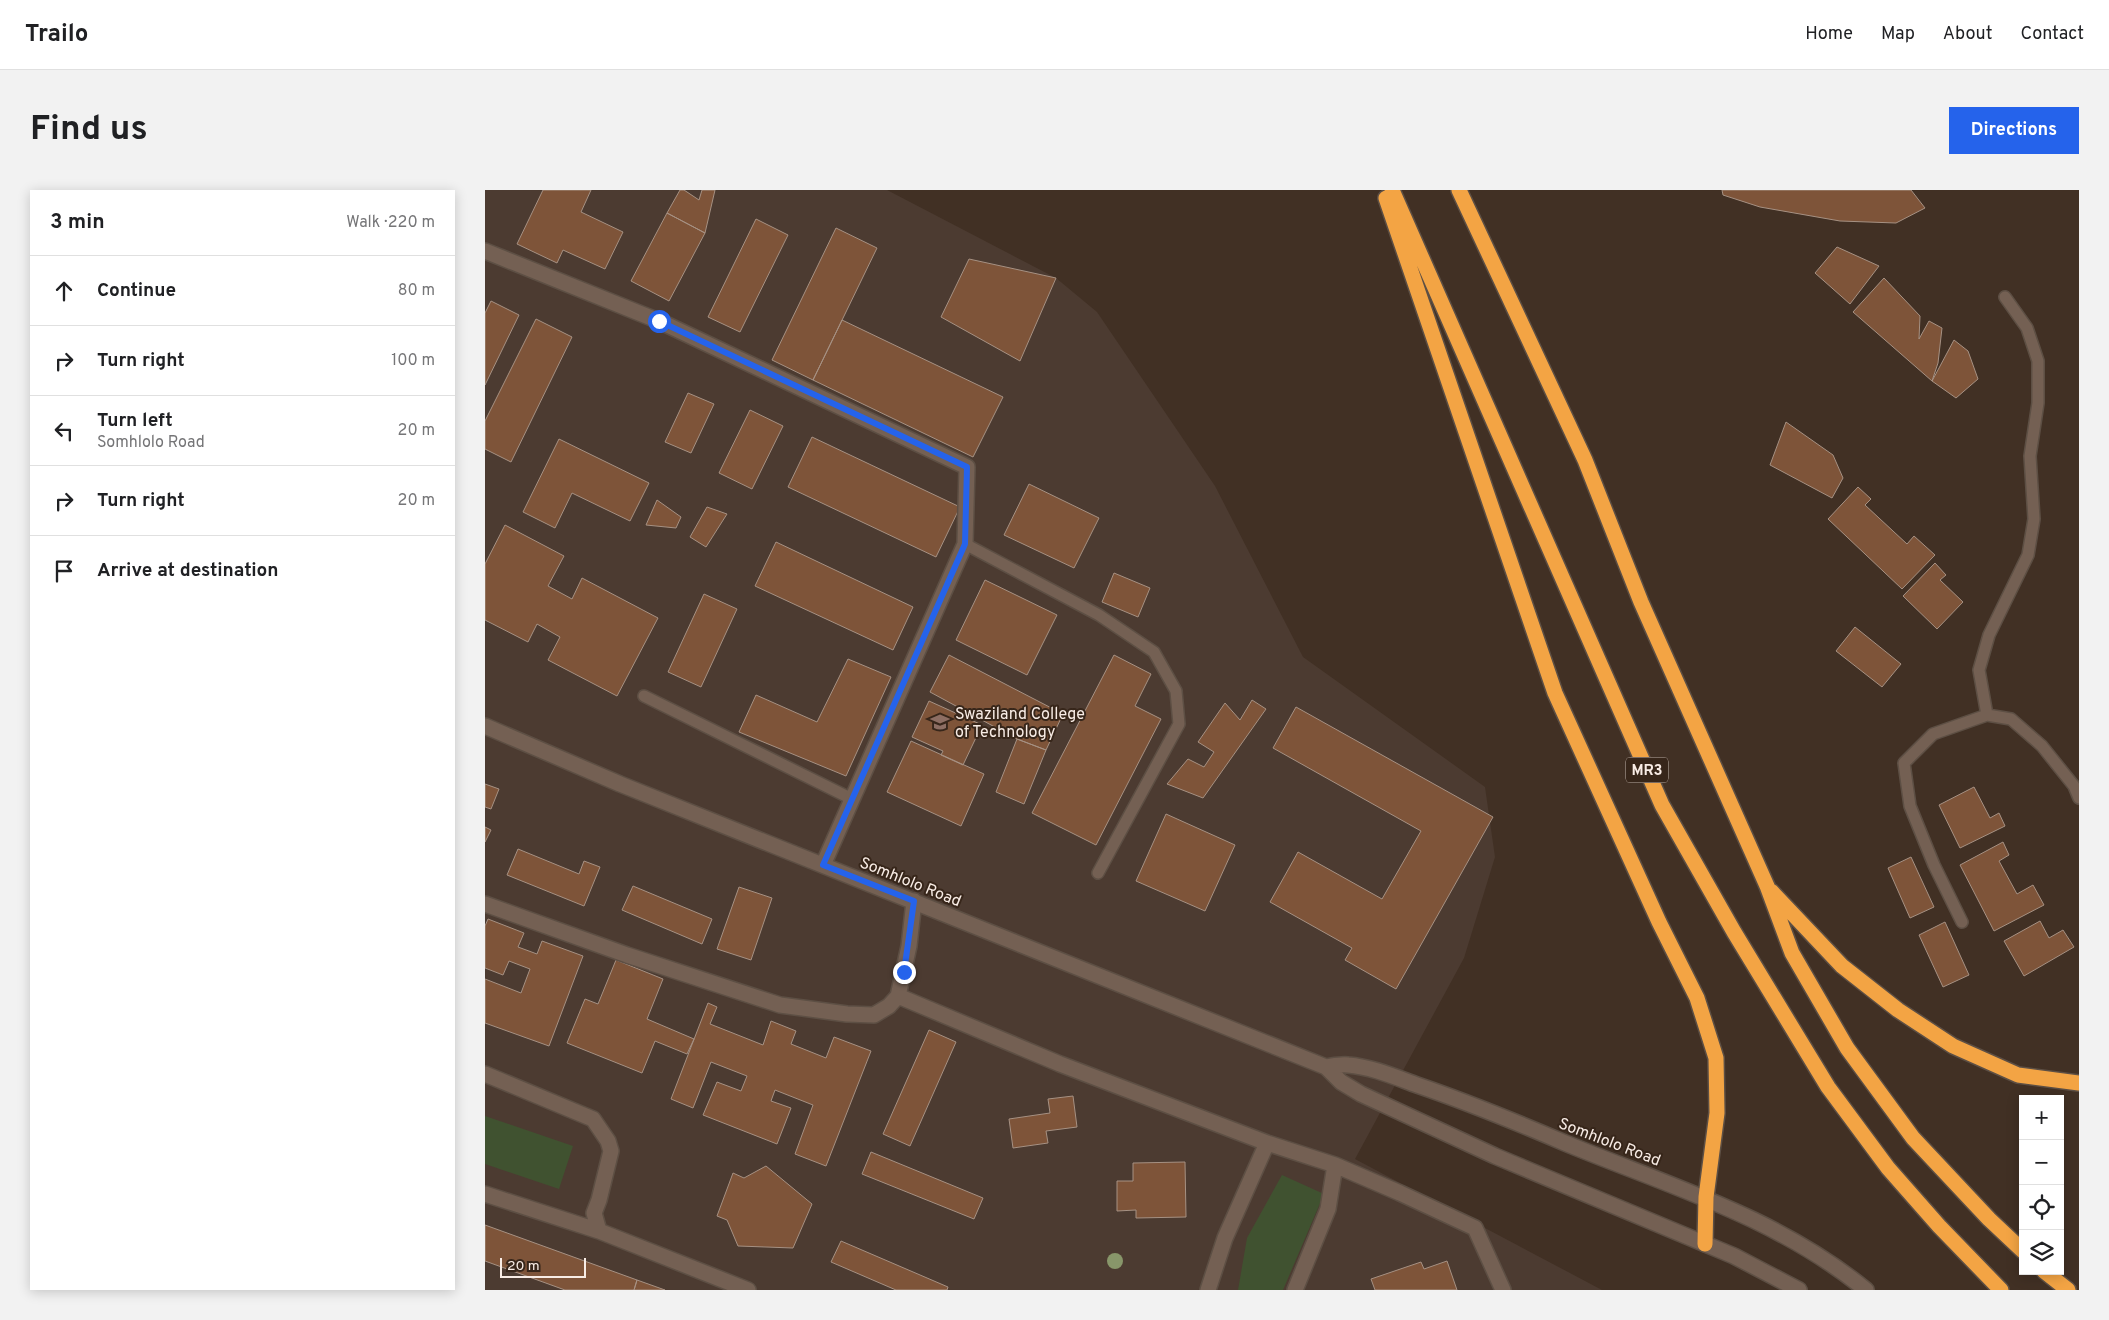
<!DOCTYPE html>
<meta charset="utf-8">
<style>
:root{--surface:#fff;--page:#f2f2f2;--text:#202124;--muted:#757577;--line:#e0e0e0;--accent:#2563eb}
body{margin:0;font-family:Overpass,sans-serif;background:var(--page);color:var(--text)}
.controls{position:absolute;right:15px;bottom:15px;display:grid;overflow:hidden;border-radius:0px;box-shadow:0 2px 12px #0003}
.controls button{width:45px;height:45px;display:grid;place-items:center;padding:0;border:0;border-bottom:1px solid var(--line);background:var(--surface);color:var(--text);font:25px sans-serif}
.scale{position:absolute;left:15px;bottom:12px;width:86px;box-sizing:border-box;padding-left:5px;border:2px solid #f8ece5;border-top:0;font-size:14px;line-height:18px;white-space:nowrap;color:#f8ece5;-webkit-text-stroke:4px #37261a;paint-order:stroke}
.stop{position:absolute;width:15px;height:15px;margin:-11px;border:4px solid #2563eb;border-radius:50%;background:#fff}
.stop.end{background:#2563eb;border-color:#fff;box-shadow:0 1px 5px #0008}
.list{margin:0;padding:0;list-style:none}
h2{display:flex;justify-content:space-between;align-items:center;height:65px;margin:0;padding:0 20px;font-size:21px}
h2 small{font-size:16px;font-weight:400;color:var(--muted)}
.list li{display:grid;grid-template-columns:32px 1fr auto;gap:15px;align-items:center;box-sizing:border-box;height:70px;padding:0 20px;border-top:1px solid var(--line)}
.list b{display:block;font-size:19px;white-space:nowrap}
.list p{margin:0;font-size:16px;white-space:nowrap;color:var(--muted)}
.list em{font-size:16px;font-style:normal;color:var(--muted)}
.icon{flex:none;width:28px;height:28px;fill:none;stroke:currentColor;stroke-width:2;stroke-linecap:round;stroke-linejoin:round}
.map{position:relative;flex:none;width:1594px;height:1100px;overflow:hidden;border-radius:0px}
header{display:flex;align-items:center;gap:30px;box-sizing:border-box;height:70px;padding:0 25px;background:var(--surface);border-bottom:1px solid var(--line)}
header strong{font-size:24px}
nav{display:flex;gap:28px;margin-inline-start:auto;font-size:18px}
.intro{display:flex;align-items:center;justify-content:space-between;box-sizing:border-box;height:120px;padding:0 30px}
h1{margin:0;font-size:35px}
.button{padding:12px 22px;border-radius:0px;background:var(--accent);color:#fff;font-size:18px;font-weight:700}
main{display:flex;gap:30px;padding:0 30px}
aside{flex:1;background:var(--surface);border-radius:0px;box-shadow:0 2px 12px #0003}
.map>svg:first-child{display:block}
.education{fill:#4c3b31}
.green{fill:#405230}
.building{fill:#7e5439;stroke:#a69183}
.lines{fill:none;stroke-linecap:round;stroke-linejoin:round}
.lane-casing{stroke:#5d4f44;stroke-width:14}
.street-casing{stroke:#5d4f44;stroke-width:18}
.secondary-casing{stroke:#5d4f44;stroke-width:18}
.highway-casing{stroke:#5d4f44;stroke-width:18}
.lane{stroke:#746053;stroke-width:11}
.street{stroke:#746053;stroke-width:15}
.secondary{stroke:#746053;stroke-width:15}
.highway{stroke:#f3a444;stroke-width:15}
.tree{fill:#88966a}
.route{stroke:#2563eb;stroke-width:6}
.labels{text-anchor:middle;stroke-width:4;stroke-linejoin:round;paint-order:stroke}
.shield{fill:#37261a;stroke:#beb1a8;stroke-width:1}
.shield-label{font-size:15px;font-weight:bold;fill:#f8ece5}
.poi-label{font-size:16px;fill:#f8ece5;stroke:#37261a;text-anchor:start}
.street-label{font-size:16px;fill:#f8ece5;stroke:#37261a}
</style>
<header>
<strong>Trailo</strong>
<nav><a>Home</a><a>Map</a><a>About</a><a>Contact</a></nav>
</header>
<div class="intro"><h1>Find us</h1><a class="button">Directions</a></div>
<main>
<aside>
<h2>3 min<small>Walk · 220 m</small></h2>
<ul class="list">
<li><svg class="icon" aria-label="ahead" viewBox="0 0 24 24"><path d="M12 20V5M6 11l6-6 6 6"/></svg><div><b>Continue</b></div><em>80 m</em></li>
<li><svg class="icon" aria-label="right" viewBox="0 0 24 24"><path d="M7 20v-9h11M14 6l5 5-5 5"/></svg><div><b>Turn right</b></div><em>100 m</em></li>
<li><svg class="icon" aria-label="left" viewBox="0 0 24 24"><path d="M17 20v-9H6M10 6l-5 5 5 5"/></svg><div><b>Turn left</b><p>Somhlolo Road</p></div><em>20 m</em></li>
<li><svg class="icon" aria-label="right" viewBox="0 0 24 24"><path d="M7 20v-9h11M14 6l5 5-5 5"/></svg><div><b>Turn right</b></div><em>20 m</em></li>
<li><svg class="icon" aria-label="arrive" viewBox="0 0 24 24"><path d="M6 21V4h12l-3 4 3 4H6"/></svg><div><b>Arrive at destination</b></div></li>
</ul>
</aside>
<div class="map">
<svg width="1594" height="1100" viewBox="0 0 1594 1100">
<rect width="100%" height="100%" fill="#413024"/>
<path class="education" d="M0,0H402L571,88L612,122L730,296L818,467L1000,597L1010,667L979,768L870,969L1117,1100H0Z"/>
<path class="green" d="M0,926L88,956L74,999L0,974Z
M797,985L839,1004L798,1100H753L762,1048Z"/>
<path class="building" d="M58,0H106L96,22L138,42L120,79L78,60L72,73L32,54Z
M195,0H199L214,10L217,0H230L220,43L182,23Z
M1237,0H1426L1440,18L1411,33L1355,31L1275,17L1238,5Z
M182,23L220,43L184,111L146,91Z
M271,29L303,45L255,142L223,127Z
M351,38L392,58L328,190L287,170Z
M1352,57L1394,76L1365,114L1330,83Z
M484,69L571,88L535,171L456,127Z
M1399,88L1435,126L1434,149L1444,131L1457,138L1453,173L1447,191L1368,122Z
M6,111L34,125L0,195V123Z
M51,129L87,147L26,272L0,259V231Z
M357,130L518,207L488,267L328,190Z
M1469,150L1483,161L1493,189L1471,208L1447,191Z
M203,203L229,214L206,263L180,252Z
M265,220L298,236L267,299L234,283Z
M1301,232L1348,265L1358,288L1347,308L1285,275Z
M327,247L475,317L451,367L303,297Z
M74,249L164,293L145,331L87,303L70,338L38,322Z
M544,294L614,328L589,378L519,345Z
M1373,297L1386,309L1380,315L1422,354L1429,346L1450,365L1417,399L1343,329Z
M172,310L196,327L191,338L161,335Z
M222,317L242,324L221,357L205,347Z
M20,335L79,366L63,396L87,409L97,388L173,428L132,506L63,470L75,447L52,434L43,452L0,430V374Z
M291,352L428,417L408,460L270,396Z
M1450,373L1461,385L1455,390L1478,412L1452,439L1418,406Z
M629,383L665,398L653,427L617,412Z
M500,390L572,425L542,485L471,450Z
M219,404L252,419L216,497L183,482Z
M1370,437L1416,474L1397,497L1351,461Z
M464,465L578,524L561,560L532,549L445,502Z
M629,465L666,484L650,516L676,529L611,655L547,623Z
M363,469L406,487L361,586L254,542L271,505L332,532Z
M767,510L781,519L718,608L682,594L703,569L719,577L729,562L713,552L740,513L755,530Z
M444,511L497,535L478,575L456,565L458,561L427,547Z
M811,517L1008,627L911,799L860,770L867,758L785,712L813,662L897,709L936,641L788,558Z
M532,549L561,560L539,614L511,602Z
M426,551L499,584L476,636L402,602Z
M0,594L14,599L6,619L0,617Z
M1489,597L1505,628L1514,623L1520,636L1475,658L1454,615Z
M681,624L750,655L720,721L651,691Z
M0,637L6,640L0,652Z
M1518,652L1524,665L1514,671L1532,704L1548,695L1559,715L1509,741L1475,675Z
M33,659L94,684L99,671L115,677L99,716L22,685Z
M1426,667L1449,717L1425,728L1403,678Z
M148,696L227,729L217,754L137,720Z
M254,697L287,708L266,770L232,759Z
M3,729L39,743L33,757L52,764L57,751L98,766L64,856L0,833V789L36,803L45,779L24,771L18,785L0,778V736Z
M1555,731L1564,748L1578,740L1589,757L1539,786L1519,751Z
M1460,732L1484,785L1458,797L1434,745Z
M131,770L178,789L162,829L209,849L202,864L170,851L157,883L82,853L100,809L113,814Z
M223,813L232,817L225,834L278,855L286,831L311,841L306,854L341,868L349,847L386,861L341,976L310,964L328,915L290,900L286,911L306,918L292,954L218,925L232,892L256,901L262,886L226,872L208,918L186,909Z
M444,840L471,852L425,956L398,944Z
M588,906L592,937L561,941L563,953L528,958L524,929L565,923L563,909Z
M386,962L498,1008L489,1029L377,984Z
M700,972L701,1027L651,1028V1020L632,1021V991H648V973Z
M281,976L327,1014L308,1058L253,1056L242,1030L232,1026L248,983L259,988Z
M0,1035L152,1090L149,1100H80L0,1071Z
M356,1051L463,1097L462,1100H411L346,1072Z
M962,1071L972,1100H890L886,1089L936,1072L939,1079Z
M152,1090L180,1100H149Z"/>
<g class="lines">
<g class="lane-casing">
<path id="lane" d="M480,354L614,425L669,462L691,501L694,534L613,683
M159,506L367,609
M1502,525L1494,480L1504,445L1543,365L1549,329L1545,266L1553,213V171L1542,138L1520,107
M1477,732L1449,675L1425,616L1419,573L1448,544L1502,525L1526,529L1557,556L1589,596L1594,608"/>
</g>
<g class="street-casing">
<path id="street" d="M0,61L174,131L482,277L480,354L338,675
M0,714L142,765L295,815L362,824L389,825L404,816L413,806L424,756L429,711
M413,806L575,874L782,953L850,975L915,1003L990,1038L1018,1100
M0,884L108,929L123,951L126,961L114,1010L109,1023L114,1041L263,1100
M0,1004L114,1041
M723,1100L740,1048L782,953
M810,1100L843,1019L850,975"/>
</g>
<g class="secondary-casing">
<path id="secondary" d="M0,536L135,594L841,877L856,892L876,904L1010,966L1249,1066L1314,1100
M841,877C848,876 856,874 863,875C887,877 910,887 932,895C982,912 1031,932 1080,953C1184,996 1292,1027 1381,1100"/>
</g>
<g class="highway-casing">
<path id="highway" d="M907,0L1177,615L1249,742L1343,897L1403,978L1454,1036L1516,1100
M974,0L1100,270L1156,412L1282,696L1307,763L1362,858L1428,948L1504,1029L1538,1061
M901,8L1070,503L1174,732L1212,808L1231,868L1232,923L1221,1007L1220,1054
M1286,701L1357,776L1413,820L1468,856L1533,885L1594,893
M1559,1081L1583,1100"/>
</g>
<use href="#lane" class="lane"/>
<use href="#street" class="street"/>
<use href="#secondary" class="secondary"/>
<use href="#highway" class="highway"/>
</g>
<circle class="tree" cx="630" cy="1071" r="8"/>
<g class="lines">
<path class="route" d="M174,131L482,277L480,354L338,675L429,711L419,782"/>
</g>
<defs>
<g id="university-bare" transform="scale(1.5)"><path d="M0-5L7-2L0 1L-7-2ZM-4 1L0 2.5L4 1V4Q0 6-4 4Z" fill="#8d6e63" stroke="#37261a" stroke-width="2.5" paint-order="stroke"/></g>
</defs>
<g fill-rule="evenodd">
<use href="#university-bare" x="455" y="532"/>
</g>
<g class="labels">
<rect class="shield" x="1141" y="567.5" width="42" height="25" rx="4"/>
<g class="shield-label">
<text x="1162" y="585">MR3</text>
</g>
<g class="poi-label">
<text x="470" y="529">Swaziland College<tspan x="470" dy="18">of Technology</tspan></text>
</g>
<g class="street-label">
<text transform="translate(426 691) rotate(22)" y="6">Somhlolo Road</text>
<text transform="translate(1125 951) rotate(21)" y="6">Somhlolo Road</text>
</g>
</g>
</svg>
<div class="controls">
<button>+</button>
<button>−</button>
<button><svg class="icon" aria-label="locate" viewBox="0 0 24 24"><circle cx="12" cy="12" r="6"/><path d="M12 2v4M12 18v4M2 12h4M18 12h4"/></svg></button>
<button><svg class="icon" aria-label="layers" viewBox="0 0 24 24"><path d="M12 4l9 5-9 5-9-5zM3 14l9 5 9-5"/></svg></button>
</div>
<div class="scale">20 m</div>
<div class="stop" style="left:174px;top:131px"></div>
<div class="stop end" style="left:419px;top:782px"></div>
</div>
</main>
